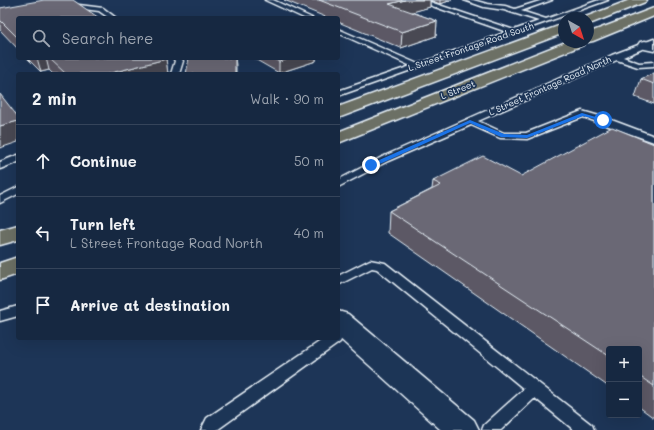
<!DOCTYPE html>
<meta charset="utf-8">
<style>
:root{--surface:#162841;--page:#1f3048;--text:#f1f3f6;--muted:#9ea6b1;--line:#35445a}
body{margin:0;font-family:Mali,sans-serif;background:var(--page);color:var(--text)}
.controls{position:absolute;right:12px;bottom:12px;display:grid;overflow:hidden;border-radius:4px;box-shadow:0 4px 16px #0002}
.controls button{width:36px;height:36px;display:grid;place-items:center;padding:0;border:0;border-bottom:1px solid var(--line);background:var(--surface);color:var(--text);font:20px sans-serif}
.compass{position:absolute;left:558px;top:12px;width:36px;height:36px;border-radius:50%;background:var(--surface);box-shadow:0 4px 16px #0002;rotate:141deg}
.stop{position:absolute;width:12px;height:12px;margin:-9px;border:3px solid #1a73e8;border-radius:50%;background:#fff}
.stop.end{background:#1a73e8;border-color:#fff;box-shadow:0 1px 4px #0008}
.list{margin:0;padding:0;list-style:none}
h2{display:flex;justify-content:space-between;align-items:center;height:52px;margin:0;padding:0 16px;font-size:17px}
h2 small{font-size:13px;font-weight:400;color:var(--muted)}
.list li{display:grid;grid-template-columns:26px 1fr auto;gap:12px;align-items:center;box-sizing:border-box;height:72px;padding:0 16px;border-top:1px solid var(--line)}
.list b{display:block;font-size:15px;white-space:nowrap}
.list p{margin:0;font-size:13px;white-space:nowrap;color:var(--muted)}
.list em{font-size:13px;font-style:normal;color:var(--muted)}
.icon{flex:none;width:22px;height:22px;fill:none;stroke:currentColor;stroke-width:2;stroke-linecap:round;stroke-linejoin:round}
.map{position:relative;flex:none;width:654px;height:430px;overflow:hidden}
.search{position:absolute;background:var(--surface);box-shadow:0 4px 16px #0002;left:16px;top:16px;width:324px;height:44px;display:flex;align-items:center;gap:10px;box-sizing:border-box;padding:0 14px;border-radius:4px;color:var(--muted);font-size:15px}
.panel{position:absolute;background:var(--surface);box-shadow:0 4px 16px #0002;left:16px;top:72px;width:324px;height:268px;border-radius:4px}
.map>svg:first-child{display:block}
.lines{fill:none;stroke-linecap:round;stroke-linejoin:round}
.service-casing{stroke:#e8f1f8;stroke-width:3}
.minor-casing{stroke:#e8f1f8;stroke-width:3}
.tertiary-casing{stroke:#e8f1f8;stroke-width:3}
.primary-casing{stroke:#e8f1f8;stroke-width:3}
.service{fill:#1d3557;fill-rule:evenodd}
.minor{fill:#1d3557;fill-rule:evenodd}
.tertiary{fill:#1d3557;fill-rule:evenodd}
.primary{fill:#6c7065;fill-rule:evenodd}
.wall{fill:#5b5965;stroke:#e8f1f8}
.shaded-wall{fill:#4a4952;stroke:#e8f1f8}
.building{fill:#6a6875;stroke:#e8f1f8}
.route{fill:#1a73e8}
.labels{text-anchor:middle;stroke-width:3.5;stroke-linejoin:round;paint-order:stroke}
.far-street-label{font-size:9px;fill:#e8f1f8;stroke:#1d3557}
</style>
<div class="map">
<svg width="654" height="430" viewBox="0 0 654 430">
<rect width="100%" height="100%" fill="#1d3557"/>
<filter id="ink" filterUnits="userSpaceOnUse"><feTurbulence type="fractalNoise" baseFrequency=".025" numOctaves="2"/><feDisplacementMap in="SourceGraphic" scale="8" xChannelSelector="R" yChannelSelector="G"/><feConvolveMatrix kernelMatrix="1 2 1 2 8 2 1 2 1" color-interpolation-filters="sRGB"/></filter>
<g filter="url(#ink)">
<g class="lines">
<g class="service-casing">
<path id="service" d="M265,0H273L312,18H304Z
M415,0H424L514,30L539,21L504,10L484,7L464,0H473L487,4L505,6L515,9L543,0H552L521,11L546,19L599,0H608L338,96V91L411,66L338,33V29L418,64L507,32Z
M71,4L103,8L116,18H109L99,11L69,7L68,6Z
M654,39V44L623,57L639,63L654,62V66L638,67L617,60L478,121L504,133H526L582,111L606,118L654,136V142L583,117L527,139L500,138L471,125L388,161L338,187V180L382,157L612,55Z
M173,58H181L183,61L179,74H171L175,61Z
M18,155V162L0,169V162Z
M18,187V194L0,203V196Z
M370,260L385,263L592,425L594,430H574L535,398L501,430H482L484,425L524,389L377,269L372,268L338,285V276Z
M18,306V316L0,321V311Z
M338,334L342,338L340,342L217,430H201L207,418L325,338H338Z"/>
</g>
<g class="minor-casing">
<path id="minor" d="M645,41L654,43V51L640,48L638,45L640,42Z"/>
</g>
<g class="tertiary-casing">
<path id="tertiary" d="M338,311L348,314L474,420L479,430H441L338,337Z"/>
</g>
<g class="primary-casing">
<path id="primary" d="M630,0H647L645,2L592,23L588,24V18H583Z
M654,8V16L593,41L588,42V33Z
M564,24V33L338,118V107Z
M566,42H585L583,45L338,143V132Z
M18,225V240L0,245V230Z
M18,257V274L0,280V263Z"/>
</g>
<use href="#service" class="service"/>
<use href="#minor" class="minor"/>
<use href="#tertiary" class="tertiary"/>
<use href="#primary" class="primary"/>
</g>
<path class="wall" d="M284,0H452L440,4L430,0V7L411,12L437,21L436,36L401,48L338,22V18H328Z
M0,8L18,18V49L0,30Z
M27,58H164L166,59L168,74H53L49,70L41,72Z
M253,58H316V61L279,73Z
M654,73V104L635,97L641,79Z
M654,144V418L639,407V349H609V387L388,233L389,211L432,189L433,181L521,176Z"/>
<path class="shaded-wall" d="M405,0H430V7L388,19L389,4Z
M440,0H452L440,4Z
M437,21L436,36L401,48L402,32Z
M37,58H46L49,70L41,72Z
M235,58L236,65V74H235Z
M291,58H316V61L279,73V62Z
M166,59L168,74H107Z
M18,121V142L0,148V126Z"/>
<path class="building" d="M44,0H73L99,18H18V38L0,20V8Z
M319,0H405L389,4L437,21L402,32Z
M49,58H164L166,59L107,74H66Z
M189,58H235V74H186Z
M272,58H291L279,62Z
M654,73V84L641,79Z
M0,94L18,117V121L0,126Z
M612,127L654,144V386L639,376V349H609V356L389,211L441,185L433,181L483,156L521,176Z"/>
</g>
<path class="route" d="M582,113L606,120L603,121L583,116L527,138L501,137L470,123L373,167L368,165L470,120L504,134L527,135Z"/>
<g class="labels">
<g class="far-street-label">
<text transform="translate(471 47) rotate(-19)" y="3">L Street Frontage Road South</text>
<text transform="translate(550 86) rotate(-24)" y="3">L Street Frontage Road North</text>
<text transform="translate(458 90) rotate(-22)" y="3">L Street</text>
</g>
</g>
</svg>
<div class="controls">
<button>+</button>
<button>−</button>
</div>
<svg class="compass" viewBox="-18 -18 36 36"><path d="M0-13l5 13h-10z" fill="#e53935"/><path d="M0 13l5-13h-10z" fill="#9ea6b1"/></svg>
<div class="stop" style="left:603px;top:120px"></div>
<div class="stop end" style="left:371px;top:165px"></div>
<div class="search"><svg class="icon" aria-label="search" viewBox="0 0 24 24"><circle cx="10" cy="10" r="6"/><path d="M15 15l6 6"/></svg>Search here</div>
<section class="panel">
<h2>2 min<small>Walk · 90 m</small></h2>
<ul class="list">
<li><svg class="icon" aria-label="ahead" viewBox="0 0 24 24"><path d="M12 20V5M6 11l6-6 6 6"/></svg><div><b>Continue</b></div><em>50 m</em></li>
<li><svg class="icon" aria-label="left" viewBox="0 0 24 24"><path d="M17 20v-9H6M10 6l-5 5 5 5"/></svg><div><b>Turn left</b><p>L Street Frontage Road North</p></div><em>40 m</em></li>
<li><svg class="icon" aria-label="arrive" viewBox="0 0 24 24"><path d="M6 21V4h12l-3 4 3 4H6"/></svg><div><b>Arrive at destination</b></div></li>
</ul>
</section>
</div>
